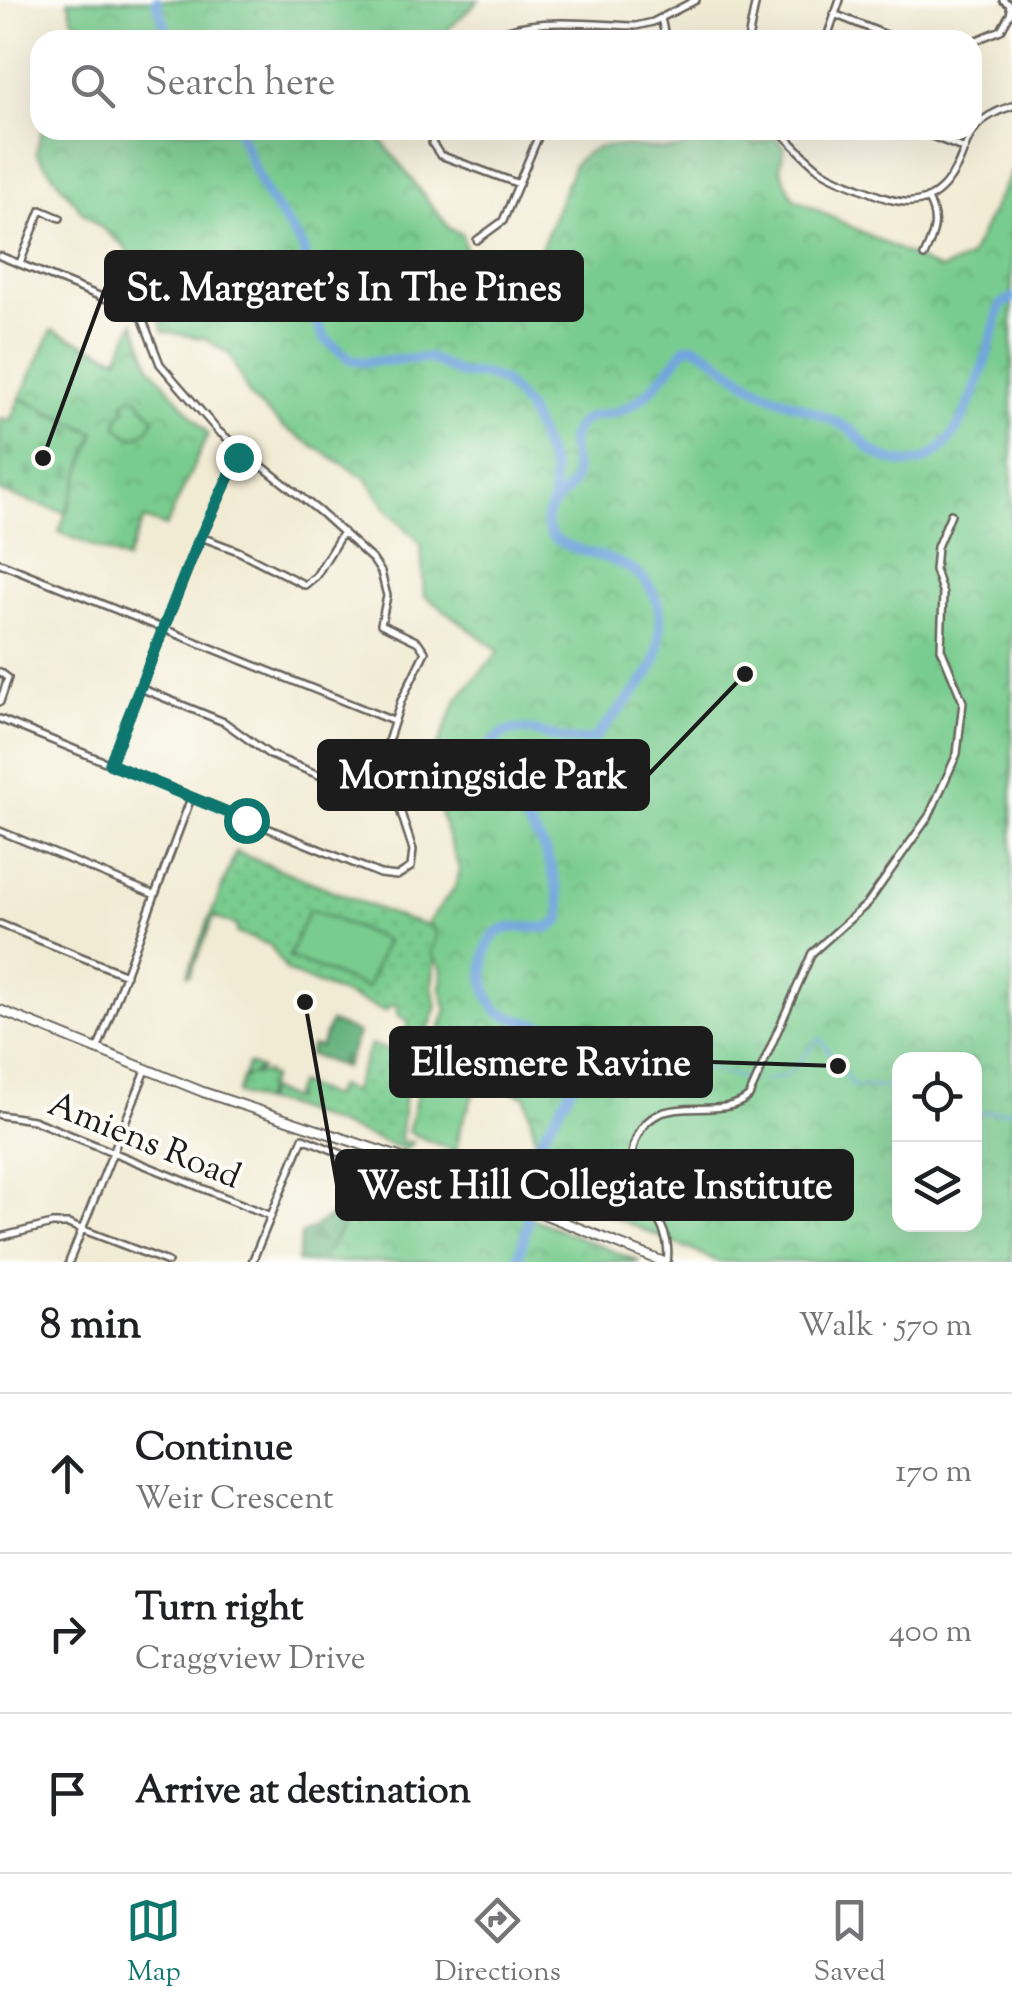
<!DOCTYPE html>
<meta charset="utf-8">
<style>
:root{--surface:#fff;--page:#f6f6f6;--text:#202124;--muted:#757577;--line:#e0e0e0;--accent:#0f766e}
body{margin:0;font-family:"Sorts Mill Goudy",serif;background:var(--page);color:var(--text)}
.controls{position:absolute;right:30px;bottom:30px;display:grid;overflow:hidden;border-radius:20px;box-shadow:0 10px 40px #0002}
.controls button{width:90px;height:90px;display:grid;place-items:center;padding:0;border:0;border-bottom:2px solid var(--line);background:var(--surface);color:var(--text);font:50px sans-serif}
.stop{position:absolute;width:30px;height:30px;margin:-22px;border:8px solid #0f766e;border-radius:50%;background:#fff}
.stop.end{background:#0f766e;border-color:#fff;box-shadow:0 2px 10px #0008}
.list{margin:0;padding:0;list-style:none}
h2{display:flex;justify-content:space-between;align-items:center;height:130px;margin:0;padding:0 40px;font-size:42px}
h2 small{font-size:32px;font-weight:400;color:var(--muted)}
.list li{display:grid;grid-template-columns:65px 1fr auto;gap:30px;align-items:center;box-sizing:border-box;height:160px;padding:0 40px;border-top:2px solid var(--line)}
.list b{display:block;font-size:38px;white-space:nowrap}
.list p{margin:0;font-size:32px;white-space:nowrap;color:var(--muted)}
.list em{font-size:32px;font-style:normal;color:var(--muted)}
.icon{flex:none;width:55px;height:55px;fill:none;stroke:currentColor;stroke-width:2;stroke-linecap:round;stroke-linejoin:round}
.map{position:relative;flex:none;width:1012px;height:1262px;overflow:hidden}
.search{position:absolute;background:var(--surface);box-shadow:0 10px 40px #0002;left:30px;right:30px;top:30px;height:110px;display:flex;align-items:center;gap:25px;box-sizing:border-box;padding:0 35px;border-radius:30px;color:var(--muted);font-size:38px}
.sheet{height:610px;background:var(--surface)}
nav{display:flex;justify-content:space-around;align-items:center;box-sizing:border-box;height:140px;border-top:2px solid var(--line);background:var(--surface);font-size:28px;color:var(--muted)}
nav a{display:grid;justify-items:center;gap:5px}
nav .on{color:var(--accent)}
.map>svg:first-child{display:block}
.grass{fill:url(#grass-dots);stroke:#4a7456;stroke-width:2.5}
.forest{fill:url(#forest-firs);stroke:#3f664b;stroke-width:2.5}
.cemetery{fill:url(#cemetery-stones);stroke:#4a7456;stroke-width:2.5}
.park{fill:url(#park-crowns);stroke:#4a7456;stroke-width:2.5;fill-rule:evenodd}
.pitch{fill:#79cc8f;stroke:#4a7456;stroke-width:2.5}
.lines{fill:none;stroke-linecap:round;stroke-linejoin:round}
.stream{stroke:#72a5de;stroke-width:2.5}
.river{stroke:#72a5de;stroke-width:10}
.minor-casing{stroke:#67645c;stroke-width:10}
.secondary-casing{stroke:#67645c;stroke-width:12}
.minor{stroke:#fff;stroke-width:5}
.secondary{stroke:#fff;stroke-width:8}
.route{stroke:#0f766e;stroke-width:12}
.labels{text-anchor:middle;stroke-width:8;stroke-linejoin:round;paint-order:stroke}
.street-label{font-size:35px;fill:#1c1c1c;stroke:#fdfcf7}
.leader{fill:none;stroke:#1c1c1c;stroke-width:4}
.callout-dot{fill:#1c1c1c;stroke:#fdfcf7;stroke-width:4}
.callout{fill:#1c1c1c;stroke:#1c1c1c;stroke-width:4}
.callout-label{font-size:38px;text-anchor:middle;font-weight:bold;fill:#fff}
</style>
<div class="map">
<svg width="1012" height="1262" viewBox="0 0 1012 1262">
<defs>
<pattern id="grass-dots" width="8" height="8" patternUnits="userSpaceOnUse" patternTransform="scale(2.5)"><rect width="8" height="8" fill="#79cc8f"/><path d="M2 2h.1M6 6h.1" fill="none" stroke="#68af7b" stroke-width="1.8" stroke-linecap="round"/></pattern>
<pattern id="forest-firs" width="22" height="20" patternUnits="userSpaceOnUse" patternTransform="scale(2.5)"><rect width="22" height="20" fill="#62b07a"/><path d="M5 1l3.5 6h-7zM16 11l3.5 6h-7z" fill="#508e63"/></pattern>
<pattern id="cemetery-stones" width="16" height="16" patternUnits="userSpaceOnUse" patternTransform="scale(2.5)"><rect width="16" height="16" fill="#79cc8f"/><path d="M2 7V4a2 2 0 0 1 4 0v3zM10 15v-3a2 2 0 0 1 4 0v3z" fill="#68af7b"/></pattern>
<pattern id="park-crowns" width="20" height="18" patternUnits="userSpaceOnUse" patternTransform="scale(2.5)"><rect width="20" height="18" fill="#79cc8f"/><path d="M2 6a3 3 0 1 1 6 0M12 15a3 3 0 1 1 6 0" fill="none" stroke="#68af7b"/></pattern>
</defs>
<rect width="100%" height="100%" fill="#fdfcf7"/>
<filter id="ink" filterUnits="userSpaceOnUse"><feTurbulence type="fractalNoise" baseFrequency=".01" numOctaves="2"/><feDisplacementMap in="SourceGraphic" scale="20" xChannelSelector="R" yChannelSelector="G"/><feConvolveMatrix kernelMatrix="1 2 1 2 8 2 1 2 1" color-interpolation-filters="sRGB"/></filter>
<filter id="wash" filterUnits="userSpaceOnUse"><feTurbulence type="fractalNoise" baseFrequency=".0048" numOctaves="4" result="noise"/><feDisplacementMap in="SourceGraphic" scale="40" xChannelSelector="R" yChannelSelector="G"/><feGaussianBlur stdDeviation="2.25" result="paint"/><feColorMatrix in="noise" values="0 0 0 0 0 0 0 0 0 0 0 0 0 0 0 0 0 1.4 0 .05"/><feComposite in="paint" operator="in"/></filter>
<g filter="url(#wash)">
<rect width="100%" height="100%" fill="#f2ebd4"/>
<path class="grass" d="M236,852L401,918L430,926L437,935L432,987L437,1006L405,1092L400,1141L413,1142L406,1150L281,1104L264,1102L269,1090L295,1100L292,1097L298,1083L332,1097L338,1086L352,1092L371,1044L410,1059L416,1044L402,1038L406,1029L419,1042L407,1028L409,1021L398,1016V1005L394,1004L385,1011L288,972L270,945L237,933V926L214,917L190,975H187Z
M248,1064L261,1069L250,1075L267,1072L266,1076L272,1077L262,1102L237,1094L242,1079L248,1076L243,1077Z"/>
<path class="forest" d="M330,1022L358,1033L345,1068L308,1054L312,1045L320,1047Z
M380,1197L387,1262H297L301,1235C329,1219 347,1202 380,1197Z"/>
<path class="cemetery" d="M20,398L96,433L66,513L0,492V418L10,421Z"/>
<path class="park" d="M68,0H479L437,40H65L80,25L73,19Z
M42,130H389L382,141L450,229L462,234L465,250L447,267L459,283L486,287L538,256L573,167C595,131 641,153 676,149C691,147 703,131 719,130C730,129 744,140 755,144L775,137L784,146L780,168L793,198L940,270L969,258L1012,170V1262H719L547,1189L526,1097L485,1080L481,1089L480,1078L460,1128L456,1152L408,1132L418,1090L447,1010L441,989L442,969L431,953L437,935L428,922L454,889L460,871L440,813L446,808L429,766L458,698L499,651L424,595L421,544L386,508L367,479L283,427L250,397L230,355L206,339L163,331L158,311L131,298L143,272L122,244L83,213L36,153ZM900,1060H974V1224H900Z
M134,322L151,367L208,434L166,527L144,519L126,560L59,532L95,433L20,398L52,330L118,358Z
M422,1174L640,1262H320L356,1206L383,1178Z"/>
<path class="pitch" d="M136,397L154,418L149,429L136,437L127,435L117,426L119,416L126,408L123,405L127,399Z
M309,909L386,940L367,988L289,957Z"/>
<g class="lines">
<path class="stream" d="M579,1054L604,1040C653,1056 702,1066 752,1081
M764,1081L786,1076L820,1038L853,1086L887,1087L900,1092
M974,1114L1012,1110"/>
<path class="river" d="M156,0L170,40
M238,130L265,193L303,247L317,322L324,338L350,359L362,362L429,358L460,374H482L504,382L527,409L542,443L553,472V502
M517,1262C520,1250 525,1237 527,1224C529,1199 524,1182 533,1156C543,1127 580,1087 579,1059C577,1019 521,1028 499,1011C481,998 478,946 497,933C512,923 533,929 550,928L561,919C562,902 550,858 541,843C523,811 494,796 483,758C513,698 553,755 596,737C613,716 635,695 650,672C658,660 659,643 660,628C664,541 554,564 547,526C543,505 566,498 573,482C580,464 564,449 575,430C585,412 605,417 622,410C651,397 667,370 686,347L695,346C718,357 736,377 759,389C788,404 823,412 851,430C859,435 864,446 873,451C959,506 984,357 1001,305L1012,298"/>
</g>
</g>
<g filter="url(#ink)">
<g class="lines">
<g class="minor-casing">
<path id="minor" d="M834,14L899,40
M661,18L666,40
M489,40C521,14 595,25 636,26L653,22L696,0
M748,40L756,0
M826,40L840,0
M972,42L1001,30L1011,12L1009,4L1003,0
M435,130L432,143L440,155L519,184
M779,130C792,143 804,157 818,168C830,178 845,182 859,188C888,200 920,214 945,185C974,150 956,124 1012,106
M917,130L962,148
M477,240L503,221L541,130
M0,256L134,310L143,320L160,364L218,431L320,512L373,560L381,572L387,596L381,624L418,642L425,652L401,701L383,757L413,850L411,867L397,876L380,874L0,719
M924,256C934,234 940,220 927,198
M20,263L41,210L60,218
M201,537L238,551L305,585L316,576L343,532
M0,563L393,721
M0,672L8,678L0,702
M140,688L224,722L270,755L353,789L366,793L390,786
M110,763L195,551L241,451
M0,831L155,895
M0,924L126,975
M98,1048L191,798
M0,1115L33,1120L271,1216
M0,1237L52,1224H68L168,1262
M69,1262L146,1070
M252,1262L303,1138L376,1168
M667,1262C673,1228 645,1206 635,1175C631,1161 631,1150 637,1137C659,1088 718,1124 749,1096L812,953L867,904L929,816L957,754L963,702L941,649L943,594L935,570L937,547L951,514"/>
</g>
<g class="secondary-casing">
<path id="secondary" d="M0,1010L203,1092L408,1160L664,1262"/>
</g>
<use href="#minor" class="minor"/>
<use href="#secondary" class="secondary"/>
</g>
</g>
<g class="lines" filter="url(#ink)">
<path class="route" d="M238,457L194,551L110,764L246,820"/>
</g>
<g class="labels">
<g class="street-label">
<text transform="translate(145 1139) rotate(22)" y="12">Amiens Road</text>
</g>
</g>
<path class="leader" d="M43 458L106 286M745 674L648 775M838 1066L711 1062M305 1002L337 1185"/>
<g class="callout-dot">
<circle cx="43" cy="458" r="10"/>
<circle cx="745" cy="674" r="10"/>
<circle cx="838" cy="1066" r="10"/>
<circle cx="305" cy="1002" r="10"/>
</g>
<g class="callout">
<rect x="106" y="252" width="476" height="68" rx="10"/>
<rect x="319" y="741" width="329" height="68" rx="10"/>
<rect x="391" y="1028" width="320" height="68" rx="10"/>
<rect x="337" y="1151" width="515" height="68" rx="10"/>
</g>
<g class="callout-label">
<text x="344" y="300">St. Margaret's In The Pines</text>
<text x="483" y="788">Morningside Park</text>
<text x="551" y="1075">Ellesmere Ravine</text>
<text x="595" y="1198">West Hill Collegiate Institute</text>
</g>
</svg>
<div class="controls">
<button><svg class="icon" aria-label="locate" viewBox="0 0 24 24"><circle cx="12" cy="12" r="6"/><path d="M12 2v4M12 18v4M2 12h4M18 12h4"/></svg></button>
<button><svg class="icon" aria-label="layers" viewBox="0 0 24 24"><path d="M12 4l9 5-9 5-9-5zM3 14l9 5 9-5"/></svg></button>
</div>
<div class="stop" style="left:246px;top:820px"></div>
<div class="stop end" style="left:238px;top:457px"></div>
<div class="search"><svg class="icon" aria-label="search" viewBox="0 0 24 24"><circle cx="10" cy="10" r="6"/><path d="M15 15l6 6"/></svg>Search here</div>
</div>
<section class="sheet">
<h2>8 min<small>Walk · 570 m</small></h2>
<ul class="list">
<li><svg class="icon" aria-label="ahead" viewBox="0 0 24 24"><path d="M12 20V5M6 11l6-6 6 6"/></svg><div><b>Continue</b><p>Weir Crescent</p></div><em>170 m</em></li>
<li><svg class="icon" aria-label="right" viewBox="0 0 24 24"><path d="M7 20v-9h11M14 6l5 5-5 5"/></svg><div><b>Turn right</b><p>Craggview Drive</p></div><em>400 m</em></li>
<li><svg class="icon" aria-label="arrive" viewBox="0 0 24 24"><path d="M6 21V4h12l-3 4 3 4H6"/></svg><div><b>Arrive at destination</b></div></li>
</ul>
</section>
<nav>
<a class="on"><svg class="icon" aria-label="map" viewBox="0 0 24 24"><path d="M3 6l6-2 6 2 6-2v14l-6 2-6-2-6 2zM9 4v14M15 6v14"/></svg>Map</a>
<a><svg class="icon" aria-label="directions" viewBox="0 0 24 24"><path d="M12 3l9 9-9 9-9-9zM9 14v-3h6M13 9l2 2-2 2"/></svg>Directions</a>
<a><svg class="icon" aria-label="saved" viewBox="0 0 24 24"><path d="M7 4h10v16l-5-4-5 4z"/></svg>Saved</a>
</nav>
